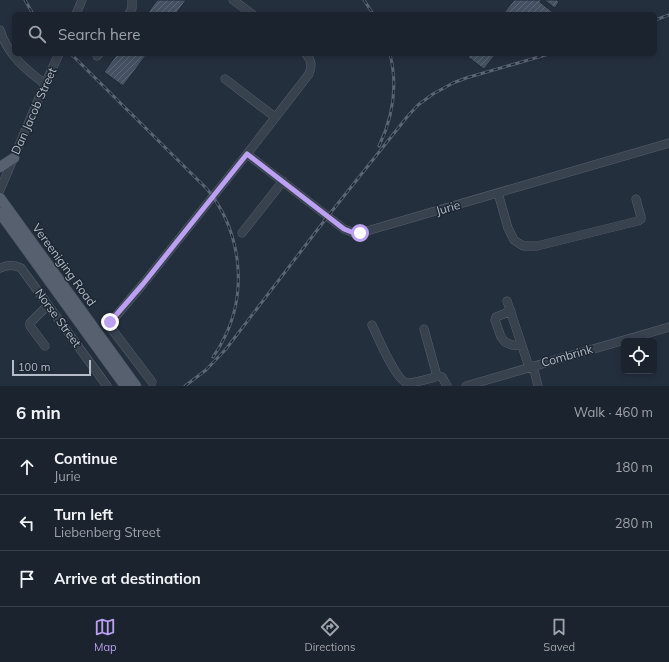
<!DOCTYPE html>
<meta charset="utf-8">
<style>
:root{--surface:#1b232e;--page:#242b36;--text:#f1f3f6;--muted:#a0a4aa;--line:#39404a;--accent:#bca0f2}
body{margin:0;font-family:Mulish,sans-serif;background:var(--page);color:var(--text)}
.controls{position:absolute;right:12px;bottom:12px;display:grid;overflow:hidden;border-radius:6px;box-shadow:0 2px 6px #0003}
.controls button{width:36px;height:36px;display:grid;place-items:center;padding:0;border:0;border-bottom:1px solid var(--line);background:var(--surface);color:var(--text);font:20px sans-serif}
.scale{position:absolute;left:12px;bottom:10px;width:79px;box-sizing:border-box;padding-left:4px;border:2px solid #b4bcc9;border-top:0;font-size:11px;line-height:14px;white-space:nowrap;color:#b4bcc9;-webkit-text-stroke:3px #1d2633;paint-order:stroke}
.stop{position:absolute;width:12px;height:12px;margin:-9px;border:3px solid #bca0f2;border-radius:50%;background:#fff}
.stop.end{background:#bca0f2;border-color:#fff;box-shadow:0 1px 4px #0008}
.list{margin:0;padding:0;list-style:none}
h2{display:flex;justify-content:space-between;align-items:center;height:52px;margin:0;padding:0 16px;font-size:17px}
h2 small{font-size:13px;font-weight:400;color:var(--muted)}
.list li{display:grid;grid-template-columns:26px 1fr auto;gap:12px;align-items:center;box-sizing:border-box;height:56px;padding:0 16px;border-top:1px solid var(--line)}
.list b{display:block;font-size:15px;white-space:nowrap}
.list p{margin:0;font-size:13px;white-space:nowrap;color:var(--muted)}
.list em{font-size:13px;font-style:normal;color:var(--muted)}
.icon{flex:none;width:22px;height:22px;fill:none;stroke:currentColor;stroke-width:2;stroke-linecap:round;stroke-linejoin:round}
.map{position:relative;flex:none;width:669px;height:386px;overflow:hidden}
.search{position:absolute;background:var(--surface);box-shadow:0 2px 6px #0003;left:12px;right:12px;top:12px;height:44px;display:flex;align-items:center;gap:10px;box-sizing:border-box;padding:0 14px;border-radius:6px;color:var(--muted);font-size:15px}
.sheet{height:220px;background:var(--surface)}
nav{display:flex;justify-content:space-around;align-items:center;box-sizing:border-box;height:56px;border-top:1px solid var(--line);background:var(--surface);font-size:11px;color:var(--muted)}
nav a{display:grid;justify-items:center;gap:2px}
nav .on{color:var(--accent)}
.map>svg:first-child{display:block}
.building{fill:url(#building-hatch);stroke:#1f2835}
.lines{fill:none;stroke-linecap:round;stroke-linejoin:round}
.minor-casing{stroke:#565f6c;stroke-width:9}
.major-casing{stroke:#414a57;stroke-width:11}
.minor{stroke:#38414e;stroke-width:8}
.major{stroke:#56606e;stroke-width:10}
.rail-casing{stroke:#5a6575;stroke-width:3}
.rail{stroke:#1d2633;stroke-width:1.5;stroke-dasharray:4.5;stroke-linecap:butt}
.route{stroke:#bca0f2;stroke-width:5}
.labels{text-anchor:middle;stroke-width:3;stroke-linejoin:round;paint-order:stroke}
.street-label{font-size:12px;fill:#b4bcc9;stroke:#1d2633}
</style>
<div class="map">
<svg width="669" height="386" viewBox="0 0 669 386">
<defs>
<pattern id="building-hatch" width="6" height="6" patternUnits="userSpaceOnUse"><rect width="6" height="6" fill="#455162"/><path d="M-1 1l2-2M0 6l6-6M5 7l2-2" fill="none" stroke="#5d6877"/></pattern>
</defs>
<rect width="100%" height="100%" fill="#242f3e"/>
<path class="building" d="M157,0H186L176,14H147Z
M514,0H542L540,2L555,14H503Z
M544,0H557L559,2L555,8Z
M117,54H147L123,86L104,72Z
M471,54H496L484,69L468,57Z"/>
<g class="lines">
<g class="minor-casing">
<path id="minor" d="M233,0L252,14
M76,14L82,0
M129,14L132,8V0
M0,30C7,54 26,70 45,84
M97,56L99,54
M225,79L275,117
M247,154L344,229L354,233H360L669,143
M0,190L45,84L59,54
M498,193L508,228L514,240L523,246H537L638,221L641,219V217L636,199
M242,233L283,181
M0,268C7,265 13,264 21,268L107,386
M507,301L529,367
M511,311L496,317L495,320L501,337L505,342L512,345L522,346
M372,325C377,335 397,383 408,383C415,383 431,378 439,376L442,377L447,386
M424,329L437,376
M45,346L30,326V323L48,305
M533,366L538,386
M152,382L111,328L110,325L111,322L143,284L247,154L309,74C312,66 312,61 306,54
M466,386L669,327"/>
</g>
<g class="major-casing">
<path id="major" d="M0,167L14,158
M0,198L136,386
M0,213L125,386"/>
</g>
<use href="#minor" class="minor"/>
<use href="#major" class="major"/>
<g class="rail-casing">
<path id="rail" d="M25,0L33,14
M364,0L373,14
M655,20L669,15
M71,54L207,189C242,232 249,295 221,344C219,349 215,353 213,357
M379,146C393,117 398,86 390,54
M185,386L206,370L226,349L328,216L407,117L418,105L433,94L453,83L466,78L549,54"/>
</g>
<use href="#rail" class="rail"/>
</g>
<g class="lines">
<path class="route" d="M110,322L143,284L247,154L344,229L354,233H360"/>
</g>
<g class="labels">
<g class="street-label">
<text transform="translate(34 111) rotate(-66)" y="4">Dan Jacob Street</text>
<text transform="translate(448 208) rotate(-16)" y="4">Jurie</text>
<text transform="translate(64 265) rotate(54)" y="4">Vereeniging Road</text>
<text transform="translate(58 318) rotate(54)" y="4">Norse Street</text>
<text transform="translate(567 356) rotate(-16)" y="4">Combrink</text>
</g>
</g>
</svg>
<div class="controls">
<button><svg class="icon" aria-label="locate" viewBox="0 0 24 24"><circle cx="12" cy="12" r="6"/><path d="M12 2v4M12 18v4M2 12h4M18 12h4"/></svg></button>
</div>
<div class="scale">100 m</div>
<div class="stop" style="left:360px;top:233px"></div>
<div class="stop end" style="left:110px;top:322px"></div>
<div class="search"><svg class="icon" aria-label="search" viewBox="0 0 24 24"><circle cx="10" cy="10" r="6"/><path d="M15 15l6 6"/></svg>Search here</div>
</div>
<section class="sheet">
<h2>6 min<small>Walk · 460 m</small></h2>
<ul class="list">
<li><svg class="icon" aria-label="ahead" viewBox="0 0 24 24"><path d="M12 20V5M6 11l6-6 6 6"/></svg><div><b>Continue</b><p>Jurie</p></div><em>180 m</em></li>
<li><svg class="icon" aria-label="left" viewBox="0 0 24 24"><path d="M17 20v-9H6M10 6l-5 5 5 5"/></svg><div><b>Turn left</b><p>Liebenberg Street</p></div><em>280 m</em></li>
<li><svg class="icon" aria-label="arrive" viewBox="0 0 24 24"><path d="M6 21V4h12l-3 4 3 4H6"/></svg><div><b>Arrive at destination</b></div></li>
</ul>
</section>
<nav>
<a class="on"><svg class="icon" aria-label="map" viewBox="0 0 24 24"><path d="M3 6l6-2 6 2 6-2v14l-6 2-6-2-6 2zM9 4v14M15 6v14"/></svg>Map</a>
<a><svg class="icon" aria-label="directions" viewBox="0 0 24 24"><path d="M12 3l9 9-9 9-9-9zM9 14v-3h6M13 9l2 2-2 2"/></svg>Directions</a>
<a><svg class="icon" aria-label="saved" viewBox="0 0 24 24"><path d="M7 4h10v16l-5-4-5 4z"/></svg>Saved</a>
</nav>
